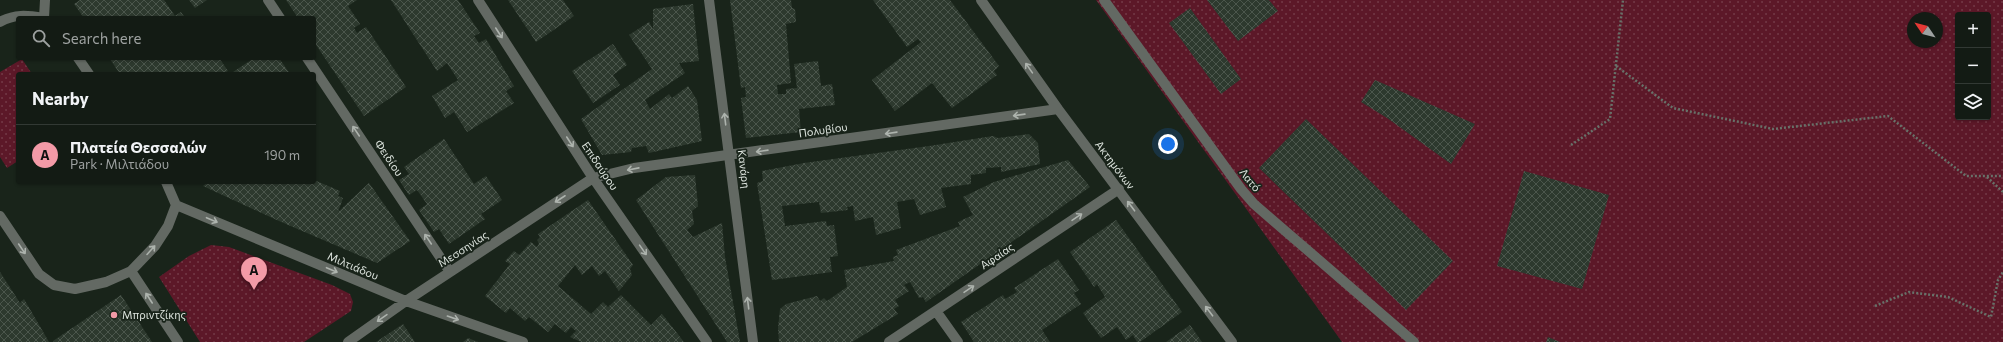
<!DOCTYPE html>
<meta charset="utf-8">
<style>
:root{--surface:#131b14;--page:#1c241d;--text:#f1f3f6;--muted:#9da1a0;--line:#323934;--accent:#f39aa7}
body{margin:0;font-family:Commissioner,sans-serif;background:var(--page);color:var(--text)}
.controls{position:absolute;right:12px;top:12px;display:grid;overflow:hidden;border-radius:4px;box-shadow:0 1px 3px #0004}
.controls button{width:36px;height:36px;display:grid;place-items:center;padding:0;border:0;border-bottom:1px solid var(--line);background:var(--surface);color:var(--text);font:20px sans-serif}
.compass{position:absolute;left:1907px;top:12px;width:36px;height:36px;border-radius:50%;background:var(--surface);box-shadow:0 1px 3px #0004;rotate:305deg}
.you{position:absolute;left:1168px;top:144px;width:14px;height:14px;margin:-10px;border:3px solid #fff;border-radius:50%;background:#1a73e8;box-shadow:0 0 0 6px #1a73e833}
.badge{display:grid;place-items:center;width:26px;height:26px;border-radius:50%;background:var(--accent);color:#111;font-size:13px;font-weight:700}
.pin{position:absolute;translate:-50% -33px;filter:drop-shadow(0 1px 2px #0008)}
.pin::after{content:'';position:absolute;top:21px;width:14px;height:12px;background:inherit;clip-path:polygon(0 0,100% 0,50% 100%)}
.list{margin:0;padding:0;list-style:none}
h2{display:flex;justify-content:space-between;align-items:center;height:52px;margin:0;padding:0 16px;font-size:17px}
h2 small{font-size:13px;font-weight:400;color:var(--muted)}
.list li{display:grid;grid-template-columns:26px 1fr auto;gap:12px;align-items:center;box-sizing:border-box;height:60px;padding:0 16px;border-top:1px solid var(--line)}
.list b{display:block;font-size:15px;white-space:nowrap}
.list p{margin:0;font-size:13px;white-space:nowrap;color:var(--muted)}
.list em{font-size:13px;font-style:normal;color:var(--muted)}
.icon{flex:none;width:22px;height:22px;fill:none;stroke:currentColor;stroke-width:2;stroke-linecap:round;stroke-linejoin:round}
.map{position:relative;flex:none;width:2003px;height:342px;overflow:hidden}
.search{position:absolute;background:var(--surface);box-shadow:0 1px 3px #0004;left:16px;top:16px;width:300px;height:44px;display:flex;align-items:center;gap:10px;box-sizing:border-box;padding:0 14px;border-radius:4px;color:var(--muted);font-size:15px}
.panel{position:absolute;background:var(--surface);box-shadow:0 1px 3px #0004;left:16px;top:72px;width:300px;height:112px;border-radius:4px}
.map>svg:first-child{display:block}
.grass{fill:url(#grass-dots);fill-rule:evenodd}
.building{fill:url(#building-cross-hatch)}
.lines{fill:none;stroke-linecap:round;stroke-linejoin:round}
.path{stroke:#687169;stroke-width:2.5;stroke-dasharray:2 2;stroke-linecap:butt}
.minor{stroke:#636963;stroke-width:10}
.oneway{stroke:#adb3ad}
.poi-dot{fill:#f39aa7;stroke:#19241a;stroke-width:1.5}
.labels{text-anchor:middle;stroke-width:3.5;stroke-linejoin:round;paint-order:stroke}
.street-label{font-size:11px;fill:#dee5df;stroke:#19241a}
.poi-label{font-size:11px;fill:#dee5df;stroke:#19241a;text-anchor:start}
</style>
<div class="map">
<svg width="2003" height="342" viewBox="0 0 2003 342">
<defs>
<pattern id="grass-dots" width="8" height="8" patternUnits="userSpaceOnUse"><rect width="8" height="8" fill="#5c1828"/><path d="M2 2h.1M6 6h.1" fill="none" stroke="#733947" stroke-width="1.8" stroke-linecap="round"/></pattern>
<pattern id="building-cross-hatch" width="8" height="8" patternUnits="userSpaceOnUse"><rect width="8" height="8" fill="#2d392e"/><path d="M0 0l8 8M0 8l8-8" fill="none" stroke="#4b564c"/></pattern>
</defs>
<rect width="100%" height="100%" fill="#19241a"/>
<path class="grass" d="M1096,0H2003V342H1342ZM1958,15H1988V117H1958ZM1913,18H1937V42H1913Z
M22,59L32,74H18V161L7,168L0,157V72Z
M211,245L229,247L332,285L350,294L353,302L351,311L304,342H200L159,277L189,256Z"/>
<path class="building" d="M80,0H164L175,16L181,12L185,18H84L74,4Z
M189,0H207L195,8Z
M286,0H357L348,6L360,24L354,28L357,33L366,27L406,87L364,116L314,42V18H298Z
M391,0H458L480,33L474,36L479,43L486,39L514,86L506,91L514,103L467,132L454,112L445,118L432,96L458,80L447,63L437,71Z
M508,0H563L574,16L536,42Z
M730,0H791L792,8L795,9L796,22L786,24L791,83L777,85L778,94H786V89L797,88L794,64L818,61L821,86L832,84L835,105L799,109L801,132L746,138L741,98L746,97L745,87L741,88Z
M873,0H950L999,66L994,71L997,75L952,108L932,83L895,111L872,80L921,42L918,39L907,47Z
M1207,0H1269L1278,11L1238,41Z
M693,4L699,61L679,63L685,73L645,100L650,109L669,94L672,98L688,86L697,100L702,141L649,153L646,146L632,148L631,152L602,155L581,119L652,69L629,35L649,22L653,29V9Z
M1190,8L1241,79L1221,94L1169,23Z
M613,44L627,65L613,75L620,85L593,103L572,71Z
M112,58H219L228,71L222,74H120L110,59Z
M254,58H279L290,74H234L233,72Z
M1375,80L1475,124L1451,164L1387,118L1361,102Z
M1306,119L1453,261L1406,310L1259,168Z
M1029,134L1038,143L1040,164L1001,172V167L986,168V173L971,175V184L941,188L946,207L920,215L914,199L897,202L901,228L876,235L873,217L855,221L853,206L847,207L848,210L821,213L819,202L782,206L785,226L826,221L827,226L834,225L838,256L830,257L832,272L772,280L757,183L763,181L762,171L804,163L929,146L993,136L998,138Z
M444,139L474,184L486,176L502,200L481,214L485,219L449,244L439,229L434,232L419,210L427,204L417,190L409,195L399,180L409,174L404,167Z
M1068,160L1090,187L926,302L923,297L919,298L910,282L904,285L909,291L895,300L899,306L894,309L898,314L852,342H779L778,328L780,309L786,304L817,296L820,301L824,298L827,301L847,287L844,270L894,261L893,257L898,255L896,250L960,226L958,222L973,215L963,197L994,182Z
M1524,171L1609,195L1582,289L1497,266Z
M695,175L698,206L692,211L694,224L687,230L693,237L722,223L725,257L740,342H727L636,200L666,177Z
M314,180L340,191L338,196L343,198L338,212L369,183L410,241L377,263L279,221L203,186L208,182H314Z
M588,200L633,265L630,269L632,275L619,291L605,271L599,276L592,266L582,275L575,265L558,286L591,314L603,302L608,307L621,295L651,325L662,314L684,342H581L570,337L576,331L571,327L566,333L555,324L548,332L529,317L525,321L510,308L506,313L485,296L510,264L505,261L514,251L519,255L531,242L537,247L539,243L537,240L540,237L538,234Z
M1116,220L1182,312L1140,342H1137L1133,335L1126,340L1117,327L1101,338L1083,313L1105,297L1097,284L1094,287L1070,252Z
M1058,259L1079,290L1074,293L1081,304L1042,330L1050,342H974L961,322L1003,295L1005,299L1017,292L1014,288Z
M0,272L20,303L24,299L49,342H0Z
M121,295L152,342H54L53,341Z
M403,324L415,342H376Z
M1190,325L1202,342H1166Z
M1548,337L1560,342H1546Z
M468,338L478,342H463Z"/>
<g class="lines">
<path class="path" d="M1616,66L1673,108L1773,129L1888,116L1966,176H2003
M1571,145L1610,119L1623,0
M1987,177L2003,192
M1875,306L1909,292L1948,297L1991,317L1998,280L2003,272"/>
<path class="minor" d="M268,0L280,18
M478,0L593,178L707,342
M709,0L753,342
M981,0L1058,109L1232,342
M1104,0L1241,189L1254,204L1414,342
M44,18L45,0
M0,22C14,14 27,15 43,18
M78,58L89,74
M307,58L450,272
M176,205L406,301L523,342
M0,216L39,274L54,285L75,289L106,282L131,271L155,246L168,226L176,205L166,182
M131,271L178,342
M936,311L958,342
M348,342L406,301L593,178L634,168L1058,109
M889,342L1119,189"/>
</g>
<defs><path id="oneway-shaft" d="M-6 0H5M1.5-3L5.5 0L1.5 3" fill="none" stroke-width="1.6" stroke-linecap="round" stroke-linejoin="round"/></defs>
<g class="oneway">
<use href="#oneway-shaft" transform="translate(499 33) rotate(57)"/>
<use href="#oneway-shaft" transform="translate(1029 68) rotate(-125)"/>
<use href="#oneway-shaft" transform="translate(1019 115) rotate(172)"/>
<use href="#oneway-shaft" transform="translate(725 119) rotate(-97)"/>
<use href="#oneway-shaft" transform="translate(356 131) rotate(-124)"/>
<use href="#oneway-shaft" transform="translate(891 133) rotate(172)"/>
<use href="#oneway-shaft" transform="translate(570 142) rotate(57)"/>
<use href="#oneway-shaft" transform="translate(762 151) rotate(172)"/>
<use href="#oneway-shaft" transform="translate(633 169) rotate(169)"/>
<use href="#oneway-shaft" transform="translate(560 199) rotate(147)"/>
<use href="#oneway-shaft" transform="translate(1131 206) rotate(-127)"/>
<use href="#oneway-shaft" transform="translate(1077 217) rotate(-34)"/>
<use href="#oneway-shaft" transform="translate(212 220) rotate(23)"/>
<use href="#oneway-shaft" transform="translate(428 239) rotate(-124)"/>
<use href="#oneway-shaft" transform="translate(22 249) rotate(56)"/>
<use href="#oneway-shaft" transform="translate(151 250) rotate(-48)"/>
<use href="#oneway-shaft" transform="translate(643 250) rotate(55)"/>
<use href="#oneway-shaft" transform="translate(332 270) rotate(23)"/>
<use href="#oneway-shaft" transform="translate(969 289) rotate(-34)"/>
<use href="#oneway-shaft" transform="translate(149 298) rotate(-123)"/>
<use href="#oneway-shaft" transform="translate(748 303) rotate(-97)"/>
<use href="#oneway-shaft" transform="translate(1209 311) rotate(-127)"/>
<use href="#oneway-shaft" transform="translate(382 318) rotate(145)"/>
<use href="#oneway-shaft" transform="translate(453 318) rotate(19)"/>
</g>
<circle class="poi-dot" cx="114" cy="315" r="4"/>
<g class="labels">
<g class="street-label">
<text transform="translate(823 130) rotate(-8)" y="4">Πολυβίου</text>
<text transform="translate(389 158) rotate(56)" y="4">Φειδίου</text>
<text transform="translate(1115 165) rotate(53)" y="4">Ακτημόνων</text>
<text transform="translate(600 166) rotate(56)" y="4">Επιδαύρου</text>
<text transform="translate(744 169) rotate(83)" y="4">Κανάρη</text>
<text transform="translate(1250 180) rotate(51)" y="4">Λατό</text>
<text transform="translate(463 249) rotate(-33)" y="4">Μεσσηνίας</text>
<text transform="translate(997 256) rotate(-34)" y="4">Αφαίας</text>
<text transform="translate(353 266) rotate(23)" y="4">Μιλτιάδου</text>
</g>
<g class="poi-label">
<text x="122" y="319">Μπριντζίκης</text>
</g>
</g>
</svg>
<div class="controls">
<button>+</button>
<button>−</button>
<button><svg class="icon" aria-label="layers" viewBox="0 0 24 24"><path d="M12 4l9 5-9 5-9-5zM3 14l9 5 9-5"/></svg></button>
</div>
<svg class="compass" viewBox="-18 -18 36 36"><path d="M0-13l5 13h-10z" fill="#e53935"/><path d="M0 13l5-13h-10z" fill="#9da1a0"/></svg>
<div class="you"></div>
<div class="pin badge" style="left:254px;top:290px">A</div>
<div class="search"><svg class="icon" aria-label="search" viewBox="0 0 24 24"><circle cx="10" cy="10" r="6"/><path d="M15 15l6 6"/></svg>Search here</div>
<section class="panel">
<h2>Nearby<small></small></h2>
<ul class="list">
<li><span class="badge">A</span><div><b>Πλατεία Θεσσαλών</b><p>Park · Μιλτιάδου</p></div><em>190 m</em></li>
</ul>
</section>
</div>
